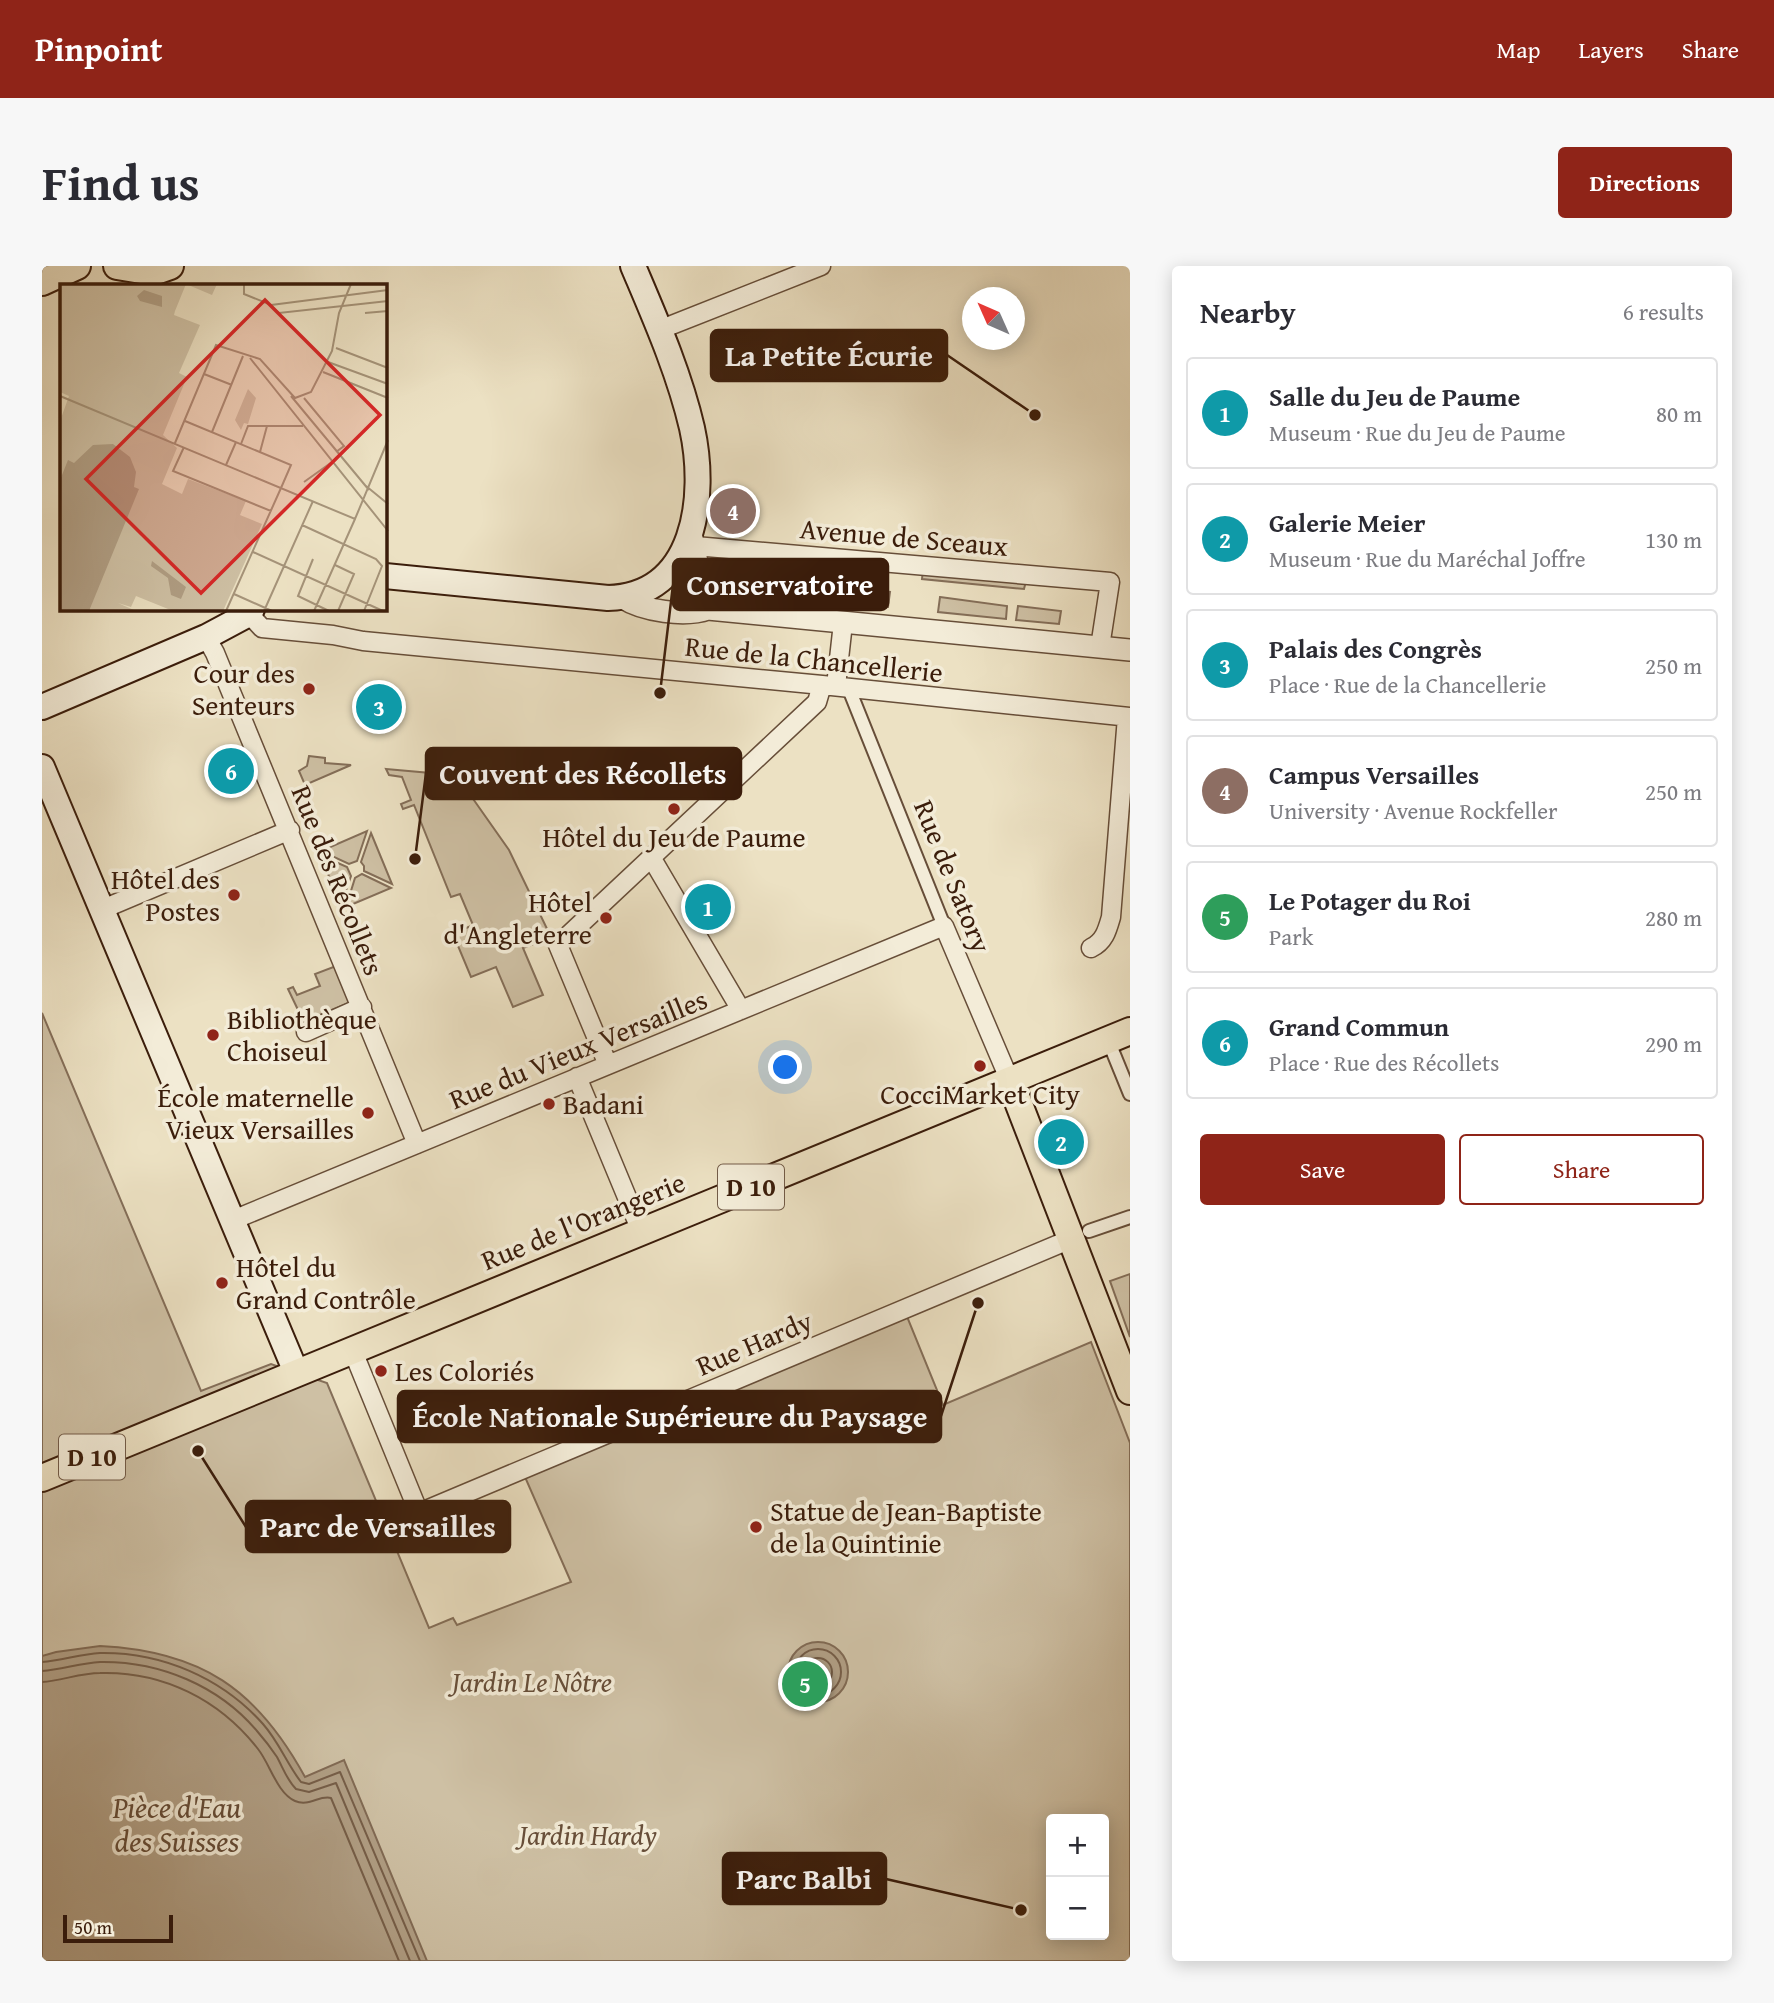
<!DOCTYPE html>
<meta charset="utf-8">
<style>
:root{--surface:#fff;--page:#f7f7f7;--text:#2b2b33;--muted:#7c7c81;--line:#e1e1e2;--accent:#8f2418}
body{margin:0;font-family:"Gentium Book Plus",serif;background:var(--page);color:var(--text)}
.controls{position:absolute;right:21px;bottom:21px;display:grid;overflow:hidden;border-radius:7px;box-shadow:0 4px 18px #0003}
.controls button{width:63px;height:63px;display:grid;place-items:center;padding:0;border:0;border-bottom:2px solid var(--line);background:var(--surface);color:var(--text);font:35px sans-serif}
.compass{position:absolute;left:920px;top:21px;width:63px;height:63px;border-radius:50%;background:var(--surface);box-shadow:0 4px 18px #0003;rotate:315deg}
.scale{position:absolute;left:21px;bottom:18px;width:110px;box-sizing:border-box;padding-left:7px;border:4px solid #3b1d0b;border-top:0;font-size:19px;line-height:24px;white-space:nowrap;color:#3b1d0b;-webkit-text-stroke:5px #f3ecd8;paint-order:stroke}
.you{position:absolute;left:744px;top:802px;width:24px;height:24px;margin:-18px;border:5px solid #fff;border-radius:50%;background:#1a73e8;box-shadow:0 0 0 10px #1a73e833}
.badge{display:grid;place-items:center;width:46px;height:46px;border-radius:50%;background:var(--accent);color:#fff;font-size:23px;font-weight:700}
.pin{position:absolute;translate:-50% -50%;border:4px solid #fff;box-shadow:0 2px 7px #0006}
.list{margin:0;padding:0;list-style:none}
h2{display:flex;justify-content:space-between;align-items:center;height:91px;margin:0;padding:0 28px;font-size:30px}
h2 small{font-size:23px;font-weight:400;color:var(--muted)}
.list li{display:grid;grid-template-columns:46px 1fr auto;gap:21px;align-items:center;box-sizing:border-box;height:112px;margin:0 14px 14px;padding:0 14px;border:2px solid var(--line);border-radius:7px}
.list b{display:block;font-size:26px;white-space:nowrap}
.list p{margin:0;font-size:23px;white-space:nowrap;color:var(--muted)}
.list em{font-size:23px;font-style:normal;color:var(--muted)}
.actions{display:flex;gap:14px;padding:21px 28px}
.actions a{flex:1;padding:16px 0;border:2px solid var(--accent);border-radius:7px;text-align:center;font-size:24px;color:var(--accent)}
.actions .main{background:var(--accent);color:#fff}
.map{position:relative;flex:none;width:1088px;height:1695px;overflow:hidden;border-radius:7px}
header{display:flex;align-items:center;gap:42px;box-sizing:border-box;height:98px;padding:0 35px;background:var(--accent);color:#fff}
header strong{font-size:33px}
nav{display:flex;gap:38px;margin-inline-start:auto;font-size:24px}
.intro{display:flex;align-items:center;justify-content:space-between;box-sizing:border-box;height:168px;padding:0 42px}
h1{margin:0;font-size:49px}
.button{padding:18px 32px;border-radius:7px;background:var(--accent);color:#fff;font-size:24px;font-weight:700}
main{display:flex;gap:42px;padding:0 42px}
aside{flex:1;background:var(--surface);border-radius:7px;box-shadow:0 4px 18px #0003}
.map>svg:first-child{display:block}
.green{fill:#cec0a4;stroke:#846e58;stroke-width:2;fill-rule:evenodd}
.water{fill:#b09e84;stroke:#816a54;stroke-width:2}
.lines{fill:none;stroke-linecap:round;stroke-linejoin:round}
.shore{stroke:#765e48;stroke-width:2}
.pedestrian-casing{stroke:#674e39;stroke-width:16}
.minor-casing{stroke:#674e39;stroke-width:21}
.tertiary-casing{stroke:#674e39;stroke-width:24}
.secondary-casing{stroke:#3b1d0b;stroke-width:28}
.primary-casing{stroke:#3b1d0b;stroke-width:30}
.pedestrian{stroke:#f3ecd8;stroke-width:12}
.minor{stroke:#f3ecd8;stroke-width:18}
.tertiary{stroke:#f3ecd8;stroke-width:21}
.secondary{stroke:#f3ecd8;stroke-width:24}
.primary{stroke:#ece1c3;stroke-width:26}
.poi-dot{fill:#8f2418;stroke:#f3ecd8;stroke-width:2.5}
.labels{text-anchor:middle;stroke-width:7;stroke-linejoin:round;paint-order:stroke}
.shield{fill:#f3ecd8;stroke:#725b48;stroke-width:2}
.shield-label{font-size:26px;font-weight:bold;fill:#3b1d0b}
.street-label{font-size:28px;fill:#3b1d0b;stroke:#f3ecd8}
.poi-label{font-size:28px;fill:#3b1d0b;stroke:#f3ecd8;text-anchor:start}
.park-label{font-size:28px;font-style:italic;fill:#674e39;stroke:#f3ecd8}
.water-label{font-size:30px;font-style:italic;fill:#644a35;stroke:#f3ecd8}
.inset-road{fill:none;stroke:#a59379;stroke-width:2}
.view{fill:#d62828;fill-opacity:0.15;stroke:#d62828;stroke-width:3.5}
.inset-edge{fill:none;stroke:#3b1d0b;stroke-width:3.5}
.leader{fill:none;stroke:#3b1d0b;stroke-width:2.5}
.callout-dot{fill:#3b1d0b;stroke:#f3ecd8;stroke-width:2.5}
.callout{fill:#3b1d0b;stroke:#3b1d0b;stroke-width:2.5}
.callout-label{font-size:30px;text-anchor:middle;font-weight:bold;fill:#fff}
</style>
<header>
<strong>Pinpoint</strong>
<nav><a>Map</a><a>Layers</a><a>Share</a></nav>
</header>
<div class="intro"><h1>Find us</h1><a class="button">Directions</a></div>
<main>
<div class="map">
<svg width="1088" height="1695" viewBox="0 0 1088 1695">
<rect width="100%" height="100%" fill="#ece1c3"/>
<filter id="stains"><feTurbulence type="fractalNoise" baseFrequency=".00286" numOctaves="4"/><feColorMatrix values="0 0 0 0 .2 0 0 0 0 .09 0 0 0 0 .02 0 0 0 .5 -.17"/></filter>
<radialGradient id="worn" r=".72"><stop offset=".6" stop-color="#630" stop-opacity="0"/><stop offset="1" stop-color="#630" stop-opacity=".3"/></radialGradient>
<path class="green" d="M881,304L984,315L982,323L880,313Z
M782,319L848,326L846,341L782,337Z
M898,331L965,340L964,353L896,346Z
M976,340L1019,345L1017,358L974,354Z
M267,490L283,492V497L309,499L263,519L257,505L265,500Z
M344,503L422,510V520L467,584L508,669L502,674L481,682L501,729L471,741L454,701L429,711L411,668L431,659L418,628L409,631L372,539L361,543L359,538L369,534L360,511L347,509Z
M325,565L315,595L307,598L279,585Z
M329,567L350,618L322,605V600L319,596Z
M278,589L305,601L309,610L299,639Z
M320,608L349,622L304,641L313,612Z
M294,700L309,736L258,757L254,748L257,746L246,723L251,721L255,729L278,720L273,708Z
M0,747L159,1125L229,1098L285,1117L387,1362L411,1352L415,1359L529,1316L483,1211L864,1048L901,1139L1049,1076L1088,1177V1695H0ZM1009,1553H1062V1669H1009Z
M1088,1008V1071L1068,1015Z"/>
<path class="water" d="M746 1406a30 30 0 1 1 60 0a30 30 0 1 1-60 0Z
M58,1380C159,1385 215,1423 263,1511L302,1494L385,1695H0V1390L14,1386Z"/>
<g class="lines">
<path class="shore" d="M753 1406a23 23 0 1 1 46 0a23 23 0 1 1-46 0Z
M762 1406a14 14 0 1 1 28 0a14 14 0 1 1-28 0Z
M0,1396C19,1395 38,1388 58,1387C120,1386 180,1412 221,1458C237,1476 245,1498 259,1516L267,1518L298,1506L378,1695
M0,1405C19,1404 38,1397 58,1396C118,1395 177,1420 215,1465C222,1473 229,1482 235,1491C241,1502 245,1514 254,1523L267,1526L294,1517L368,1695
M0,1416C19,1415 38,1407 58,1407C121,1405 178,1434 216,1483C228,1498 235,1527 253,1535C267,1541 277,1529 289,1532L357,1695"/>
<g class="pedestrian-casing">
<path id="pedestrian" d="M807,423L902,660
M1066,774L1088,828
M1047,965L1088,951"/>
</g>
<g class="minor-casing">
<path id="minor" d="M617,64L779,0
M653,280L1068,316L1058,381
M207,348L220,362L291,369L321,375L780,419L1088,451
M164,371L173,387L375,878
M794,420L801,357
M609,591L699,744
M61,643L248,564
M1049,682C1062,676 1065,665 1069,651L1085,451
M264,766L320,741
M566,799L516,679L775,436L780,419
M535,811L599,965
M191,954L902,660L968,815
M310,1083L377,1247L1029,973"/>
</g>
<g class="tertiary-casing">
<path id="tertiary" d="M648,265C662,310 646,321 698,340
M581,332C601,345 643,351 666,343L1088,384"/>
</g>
<g class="secondary-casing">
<path id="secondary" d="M343,310L566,332C654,330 665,230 650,162C637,106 613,52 591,0
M0,441L164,371L207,348L210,343
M0,501L254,1106"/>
</g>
<g class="primary-casing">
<path id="primary" d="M75,0L111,6L128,0
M0,16L35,0
M968,815L1088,1125
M0,1212L1088,765"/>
</g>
<use href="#pedestrian" class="pedestrian"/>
<use href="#minor" class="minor"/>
<use href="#tertiary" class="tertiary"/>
<use href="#secondary" class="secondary"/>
<use href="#primary" class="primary"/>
</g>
<g class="poi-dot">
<circle cx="267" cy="423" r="7"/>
<circle cx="632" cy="543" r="7"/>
<circle cx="192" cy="629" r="7"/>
<circle cx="564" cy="652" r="7"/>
<circle cx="171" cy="769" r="7"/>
<circle cx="938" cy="800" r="7"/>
<circle cx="507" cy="838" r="7"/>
<circle cx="326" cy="847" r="7"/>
<circle cx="180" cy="1017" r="7"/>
<circle cx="339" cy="1105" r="7"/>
<circle cx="714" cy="1261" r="7"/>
</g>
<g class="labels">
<g class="shield">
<rect x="676" y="898.5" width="66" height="45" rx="5"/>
<rect x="17" y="1168.5" width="66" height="45" rx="5"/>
</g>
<g class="shield-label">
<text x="709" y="930">D 10</text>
<text x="50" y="1200">D 10</text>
</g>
<g class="street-label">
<text transform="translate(862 271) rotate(5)" y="10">Avenue de Sceaux</text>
<text transform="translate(772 393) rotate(6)" y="10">Rue de la Chancellerie</text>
<text transform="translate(911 610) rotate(68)" y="10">Rue de Satory</text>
<text transform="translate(296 614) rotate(68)" y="10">Rue des Récollets</text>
<text transform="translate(536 783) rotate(-22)" y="10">Rue du Vieux Versailles</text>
<text transform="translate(541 955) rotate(-22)" y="10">Rue de l'Orangerie</text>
<text transform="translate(712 1077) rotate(-23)" y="10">Rue Hardy</text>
</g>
<g class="poi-label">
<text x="253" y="417" text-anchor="end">Cour des<tspan x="253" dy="32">Senteurs</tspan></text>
<text x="632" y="581" text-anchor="middle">Hôtel du Jeu de Paume</text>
<text x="178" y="623" text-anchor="end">Hôtel des<tspan x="178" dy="32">Postes</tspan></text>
<text x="550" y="646" text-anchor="end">Hôtel<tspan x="550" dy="32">d'Angleterre</tspan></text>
<text x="185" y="763">Bibliothèque<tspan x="185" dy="32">Choiseul</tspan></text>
<text x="938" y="838" text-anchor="middle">CocciMarket City</text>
<text x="312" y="841" text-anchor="end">École maternelle<tspan x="312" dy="32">Vieux Versailles</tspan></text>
<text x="521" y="848">Badani</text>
<text x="194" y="1011">Hôtel du<tspan x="194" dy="32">Grand Contrôle</tspan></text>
<text x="353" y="1115">Les Coloriés</text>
<text x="728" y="1255">Statue de Jean-Baptiste<tspan x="728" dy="32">de la Quintinie</tspan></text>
</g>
<g class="park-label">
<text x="490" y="1426">Jardin Le Nôtre</text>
<text x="546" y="1579">Jardin Hardy</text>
</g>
<g class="water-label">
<text x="135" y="1552">Pièce d'Eau<tspan x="135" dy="34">des Suisses</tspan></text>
</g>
</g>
<g transform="translate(18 18)">
<rect width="327" height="327" fill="#ece1c3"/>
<path d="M0,0H157L152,11L126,0L115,27L114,31L140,41L119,89L127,93L103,151L117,164L102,200L122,210L128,195L186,217L180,231L202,240L163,327H113L76,312L71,323L58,319L76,327H0V137L9,112L0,108ZM188,105L196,114L188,140L184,139L181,146L175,136Z" fill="#cec0a4"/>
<path d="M84,6L102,12V23L80,17L77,12ZM53,160L70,173L76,188L74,203L79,205L29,327H0V196L8,176L14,179L33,161ZM92,277L126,303L121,315L111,311L108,294L91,282Z" fill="#b09e84"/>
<path class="inset-road" d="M184,0V10L209,20L219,29L328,17M211,21L328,6M305,29L328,27M276,64L328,84M190,74L328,247M268,78L328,100M263,88L328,114M144,90L172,101M0,112L295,235L328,156M231,112L309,206M244,114L284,162L276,168M125,137L231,181L221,204M152,148L183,72M115,159L156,61L200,75L235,114L251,108L272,67L279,29L291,0M181,160L188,142H243M124,163L113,187L211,227M200,168L207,142M166,181L176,158M244,198L272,178M306,202L328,220M242,241L316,275L322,282L304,327M193,268L323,327M253,275L238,312L269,327M275,281L294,290L278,327M174,310L212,327M166,327L221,204M204,327L253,217M254,327L295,235"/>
<path class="view" d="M205,16L320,131L141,309L26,195Z"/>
<rect width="327" height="327" class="inset-edge"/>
</g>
<path class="leader" d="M993 149L905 89M618 427L631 319M373 593L384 507M936 1037L899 1150M156 1185L204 1261M979 1644L844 1613"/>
<g class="callout-dot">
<circle cx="993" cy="149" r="7"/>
<circle cx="618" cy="427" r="7"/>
<circle cx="373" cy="593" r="7"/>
<circle cx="936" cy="1037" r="7"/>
<circle cx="156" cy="1185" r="7"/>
<circle cx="979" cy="1644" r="7"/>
</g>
<g class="callout">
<rect x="669" y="64" width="236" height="51" rx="7"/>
<rect x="631" y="293" width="215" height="51" rx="7"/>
<rect x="384" y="482" width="315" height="51" rx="7"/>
<rect x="356" y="1125" width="543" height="51" rx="7"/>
<rect x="204" y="1235" width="264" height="51" rx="7"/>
<rect x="681" y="1587" width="163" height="51" rx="7"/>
</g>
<g class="callout-label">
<text x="787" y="100">La Petite Écurie</text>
<text x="738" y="329">Conservatoire</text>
<text x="541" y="518">Couvent des Récollets</text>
<text x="628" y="1161">École Nationale Supérieure du Paysage</text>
<text x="336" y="1271">Parc de Versailles</text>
<text x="762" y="1623">Parc Balbi</text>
</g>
<rect width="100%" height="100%" filter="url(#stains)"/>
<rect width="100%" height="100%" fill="url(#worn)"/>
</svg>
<div class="controls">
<button>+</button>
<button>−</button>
</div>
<svg class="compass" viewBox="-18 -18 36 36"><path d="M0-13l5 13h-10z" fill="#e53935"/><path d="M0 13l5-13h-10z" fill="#7c7c81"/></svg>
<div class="scale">50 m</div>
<div class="you"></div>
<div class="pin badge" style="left:666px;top:641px;background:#0f9aa8">1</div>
<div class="pin badge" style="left:1019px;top:876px;background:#0f9aa8">2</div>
<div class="pin badge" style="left:337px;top:441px;background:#0f9aa8">3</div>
<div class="pin badge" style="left:691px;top:245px;background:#8d6e63">4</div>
<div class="pin badge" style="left:763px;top:1418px;background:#2e9e5b">5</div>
<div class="pin badge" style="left:189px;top:505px;background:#0f9aa8">6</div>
</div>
<aside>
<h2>Nearby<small>6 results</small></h2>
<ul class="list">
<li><span class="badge" style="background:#0f9aa8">1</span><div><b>Salle du Jeu de Paume</b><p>Museum · Rue du Jeu de Paume</p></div><em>80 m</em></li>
<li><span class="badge" style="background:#0f9aa8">2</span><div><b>Galerie Meier</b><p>Museum · Rue du Maréchal Joffre</p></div><em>130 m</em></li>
<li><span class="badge" style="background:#0f9aa8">3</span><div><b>Palais des Congrès</b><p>Place · Rue de la Chancellerie</p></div><em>250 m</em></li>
<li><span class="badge" style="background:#8d6e63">4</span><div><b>Campus Versailles</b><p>University · Avenue Rockfeller</p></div><em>250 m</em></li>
<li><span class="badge" style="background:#2e9e5b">5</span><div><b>Le Potager du Roi</b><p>Park</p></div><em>280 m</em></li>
<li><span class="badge" style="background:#0f9aa8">6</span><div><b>Grand Commun</b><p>Place · Rue des Récollets</p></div><em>290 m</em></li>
</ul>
<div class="actions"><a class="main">Save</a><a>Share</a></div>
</aside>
</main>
